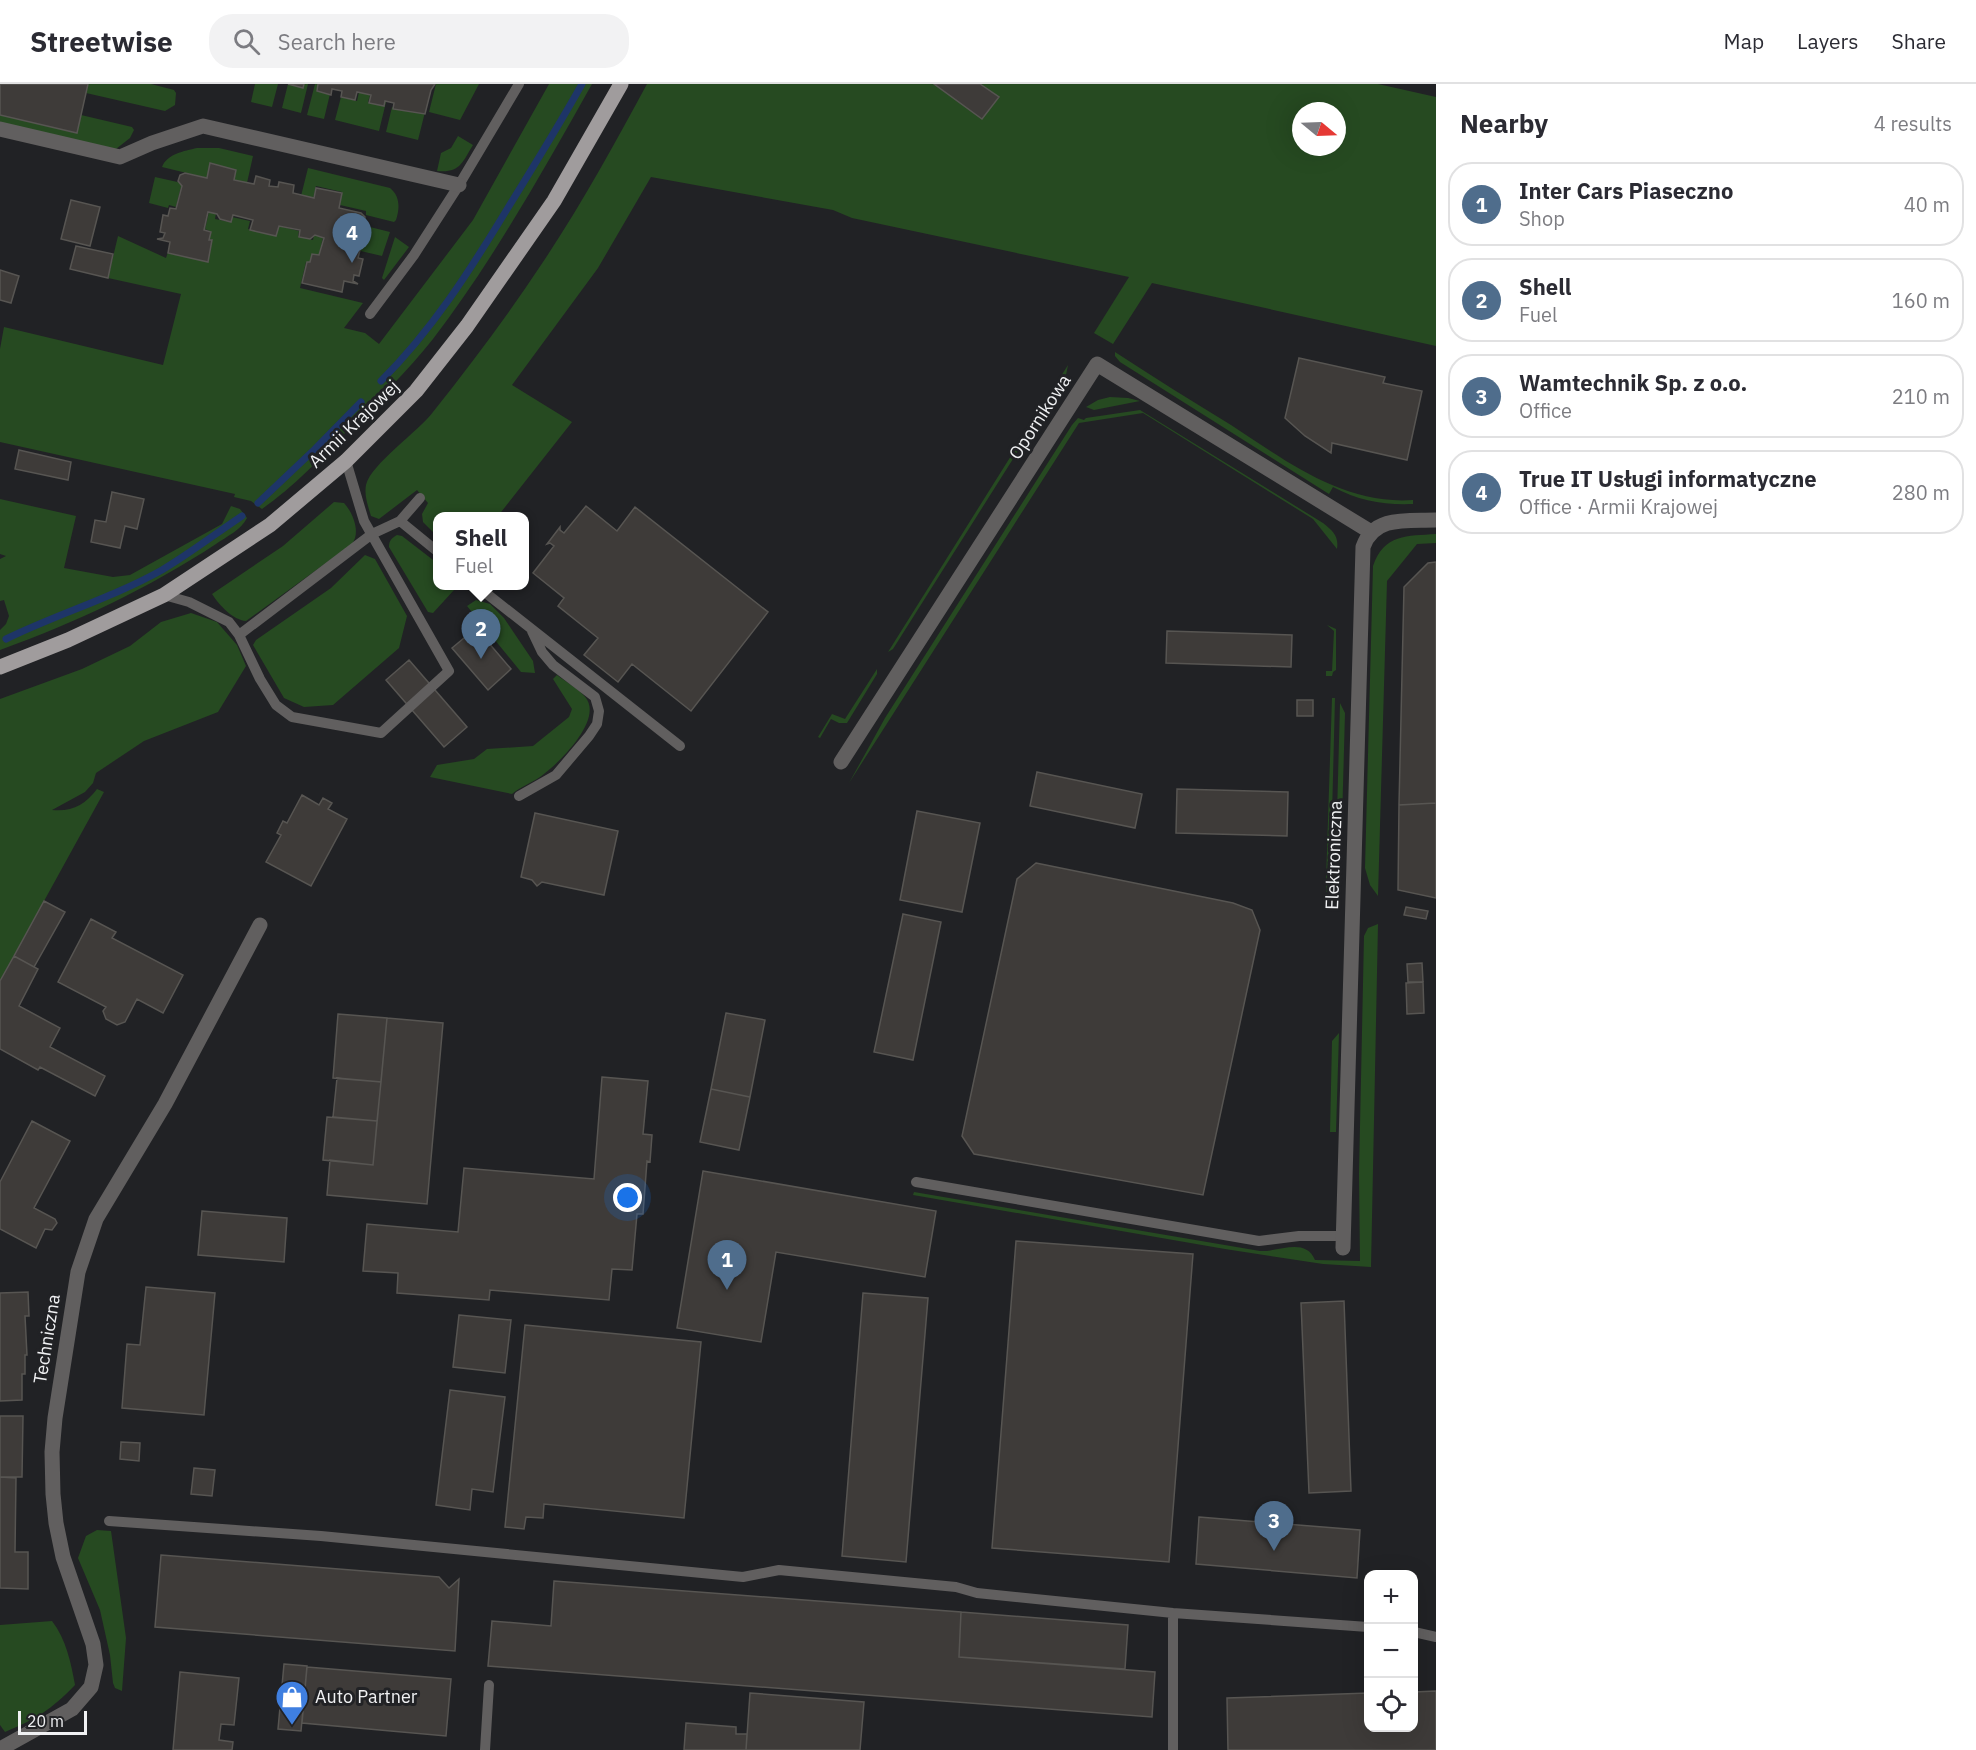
<!DOCTYPE html>
<meta charset="utf-8">
<style>
:root{--surface:#fff;--page:#f2f2f3;--text:#2b2b33;--muted:#7c7c81;--line:#e1e1e2;--accent:#4f6d8c}
body{margin:0;font-family:"IBM Plex Sans",sans-serif;background:var(--page);color:var(--text)}
.controls{position:absolute;right:18px;bottom:18px;display:grid;overflow:hidden;border-radius:12px;box-shadow:0 6px 24px #0002}
.controls button{width:54px;height:54px;display:grid;place-items:center;padding:0;border:0;border-bottom:2px solid var(--line);background:var(--surface);color:var(--text);font:30px sans-serif}
.compass{position:absolute;left:1292px;top:18px;width:54px;height:54px;border-radius:50%;background:var(--surface);box-shadow:0 6px 24px #0002;rotate:109deg}
.scale{position:absolute;left:18px;bottom:15px;width:69px;box-sizing:border-box;padding-left:6px;border:3px solid #f0f1f3;border-top:0;font-size:16px;line-height:21px;white-space:nowrap;color:#f0f1f3;-webkit-text-stroke:4px #212225;paint-order:stroke}
.you{position:absolute;left:628px;top:1114px;width:21px;height:21px;margin:-15px;border:4px solid #fff;border-radius:50%;background:#1a73e8;box-shadow:0 0 0 9px #1a73e833}
.badge{display:grid;place-items:center;width:39px;height:39px;border-radius:50%;background:var(--accent);color:#fff;font-size:20px;font-weight:700}
.pin{position:absolute;translate:-50% -50px;filter:drop-shadow(0 2px 3px #0008)}
.pin::after{content:'';position:absolute;top:32px;width:21px;height:18px;background:inherit;clip-path:polygon(0 0,100% 0,50% 100%)}
.popup{position:absolute;left:433px;top:428px;width:96px;height:78px;box-sizing:border-box;display:grid;place-content:center;border-radius:12px;background:var(--surface);filter:drop-shadow(0 2px 4px #0005);font-size:20px;white-space:nowrap;color:var(--muted)}
.popup b{font-size:22px;color:var(--text)}
.popup::after{content:'';position:absolute;left:50%;top:100%;margin-left:-12px;border:12px solid transparent;border-top-color:var(--surface)}
.list{margin:0;padding:0;list-style:none}
h2{display:flex;justify-content:space-between;align-items:center;height:78px;margin:0;padding:0 24px;font-size:26px}
h2 small{font-size:20px;font-weight:400;color:var(--muted)}
.list li{display:grid;grid-template-columns:39px 1fr auto;gap:18px;align-items:center;box-sizing:border-box;height:84px;margin:0 12px 12px;padding:0 12px;border:2px solid var(--line);border-radius:24px}
.list b{display:block;font-size:22px;white-space:nowrap}
.list p{margin:0;font-size:20px;white-space:nowrap;color:var(--muted)}
.list em{font-size:20px;font-style:normal;color:var(--muted)}
.icon{flex:none;width:33px;height:33px;fill:none;stroke:currentColor;stroke-width:2;stroke-linecap:round;stroke-linejoin:round}
.map{position:relative;flex:none;width:1436px;height:1666px;overflow:hidden}
header{display:flex;align-items:center;gap:36px;box-sizing:border-box;height:84px;padding:0 30px;background:var(--surface);border-bottom:2px solid var(--line)}
header strong{font-size:28px}
nav{display:flex;gap:33px;margin-inline-start:auto;font-size:21px}
.search{width:420px;height:54px;background:var(--page);display:flex;align-items:center;gap:15px;box-sizing:border-box;padding:0 21px;border-radius:24px;color:var(--muted);font-size:22px}
main{display:flex}
aside{flex:1;background:var(--surface)}
.map>svg:first-child{display:block}
.green{fill:#264a21;fill-rule:evenodd}
.lines{fill:none;stroke-linecap:round;stroke-linejoin:round}
.stream{stroke:#1e3568;stroke-width:7}
.building{fill:#3e3b39;stroke:#575552;stroke-width:1.5}
.lane{stroke:#615f5f;stroke-width:10}
.street{stroke:#615f5f;stroke-width:15}
.primary{stroke:#a09c9d;stroke-width:15}
.labels{text-anchor:middle;stroke-width:6;stroke-linejoin:round;paint-order:stroke}
.street-label{font-size:18px;fill:#f0f1f3;stroke:#212225}
.poi-label{font-size:18px;fill:#f0f1f3;stroke:#212225;text-anchor:start}
</style>
<header>
<strong>Streetwise</strong>
<div class="search"><svg class="icon" aria-label="search" viewBox="0 0 24 24"><circle cx="10" cy="10" r="6"/><path d="M15 15l6 6"/></svg>Search here</div>
<nav><a>Map</a><a>Layers</a><a>Share</a></nav>
</header>
<main>
<div class="map">
<svg width="1436" height="1666" viewBox="0 0 1436 1666">
<rect width="100%" height="100%" fill="#212225"/>
<path class="green" d="M88,0H151L174,6L176,9L175,21L165,27L86,9Z
M255,0H278L272,23L251,18Z
M288,0L303,4L304,0H308L301,29L282,24Z
M315,0H319L318,7L330,10L324,35L307,31Z
M436,0H479L460,36L429,28Z
M549,0H592C543,87 494,175 433,255C408,287 377,316 349,345C322,372 294,403 262,425L251,417L234,413L235,410L0,358V265L4,243L163,281L181,210L108,194L118,152L166,174L168,168L207,177L212,156L208,155L210,147L205,145L209,128L216,129L215,135L230,138L232,133L250,137L248,145L276,152L279,142L299,147L298,152L313,156L314,151L323,153L319,171L312,170L310,179L306,178L300,204L363,219L344,244L365,249L379,260L473,136Z
M647,0H1378L1436,13V262L1152,199L1113,260L1094,249L1129,193L852,134L833,126L651,93L598,184L512,301L572,338L498,432H438L437,452L423,438L422,430L428,419L417,406L379,435L371,432C368,422 364,412 366,401C371,380 419,347 433,328C471,280 508,231 541,181C580,123 614,61 647,0ZM1301,27H1337V63H1301Z
M359,8L370,11L368,18L381,21L387,14L379,47L335,36L341,13L357,17Z
M392,23L407,27L425,28L418,56L386,48Z
M0,31L76,49L81,31L132,43L134,46L130,54L116,65L0,39Z
M458,52L473,61C462,79 460,89 437,87L441,69L451,64Z
M197,64H219L253,72L247,99L234,96L236,86L211,80L207,94L162,83C167,70 184,67 197,64Z
M308,84L390,104C400,112 400,124 396,136L394,138L366,131V127L340,121L342,108L316,102L313,115L301,112Z
M155,93L182,99L176,123L169,121L168,124L149,119Z
M358,140L390,148L382,172L352,165Z
M395,153L409,163L384,196L382,194Z
M1115,268C1153,293 1192,317 1231,341C1286,377 1343,421 1413,416V420C1383,421 1359,417 1333,403L1329,410L1120,278L1115,272Z
M1068,281L1066,291L893,565L888,568Z
M1110,313L1128,314L1140,317L1094,326L1086,323L1098,316Z
M1140,326L1323,439C1333,447 1339,452 1337,465L1313,435L1143,329L1079,339L849,699L885,634L1072,341L1078,334L1084,336L1086,334Z
M0,415L76,432L64,484L113,493L130,491L222,440L231,422L240,425L247,434C241,446 226,453 216,460C149,504 75,539 0,566V546L6,540L9,532L4,516L0,517V475L6,472L0,470Z
M334,418L344,419C353,429 361,448 352,460L246,537C233,536 219,521 212,510L283,462Z
M1436,450V459L1417,460L1387,497L1378,812L1370,801L1365,784L1373,482C1384,450 1407,452 1436,450Z
M397,451L402,452L437,479L438,502H455L454,506L433,529L428,528L389,463C389,456 392,454 397,451Z
M365,471L375,475L407,532L399,564L333,621L304,623L284,614L253,561L256,556L331,504Z
M476,516L490,520L504,534L533,577L535,589L521,588L467,522Z
M191,529L217,538L237,561L246,582L218,628L144,657L96,689L93,699L85,708L52,726C72,728 85,721 97,705L104,708L0,897V615L82,585L130,562L161,538Z
M1327,541L1336,545V586L1333,588L1332,592H1326V587H1332L1334,547Z
M877,585V590L847,639H839L831,635L820,654L818,653L832,630L845,635Z
M557,591C566,598 579,605 586,614C603,637 557,681 540,693C531,699 520,703 512,710L430,693L437,681L474,675L487,665L533,662L569,633L572,625L553,595Z
M1332,614H1335L1332,732C1335,742 1337,782 1334,791C1331,800 1328,796 1328,808H1326V797Z
M1340,619L1345,629L1342,738L1337,731Z
M1378,840L1371,1183L1323,1180L1225,1165L913,1111L914,1108L1260,1167C1280,1168 1305,1153 1315,1176L1360,1177L1359,1090L1364,852L1368,844Z
M1339,949L1336,1048H1330L1332,957Z
M97,1446L111,1447L126,1554L122,1607L115,1604L113,1599L110,1571L100,1526L78,1474L86,1452Z
M52,1537C66,1555 71,1579 75,1601C51,1626 36,1635 5,1648L0,1641V1541Z"/>
<g class="lines">
<path class="stream" d="M381,297C432,246 469,188 506,127C532,85 558,43 582,0
M258,419L315,365L361,318
M6,555C57,530 112,514 162,486C189,470 215,450 242,432"/>
</g>
<path class="building" d="M0,0H88L77,49L0,31Z
M288,0H304L303,4Z
M318,0H435L431,6L425,30L393,25L394,19L385,17L384,22L369,19L371,11L357,8L355,16L341,13L342,7L332,5L331,11L317,7Z
M934,0H980L999,13L982,35Z
M210,79L236,86L234,96L254,100L256,92L270,96L269,102L278,103L279,98L294,101L293,109L314,114L316,104L342,109L339,124L361,129L365,133L364,139L359,141L353,165L360,166L358,174L363,175L359,192L354,191L353,197L358,200L344,197L342,208L302,199L307,178H310L312,170L319,171L324,154L315,151L310,155L299,153L300,146L279,142L276,152L250,146L253,136L233,131L231,138L220,135L217,130L208,128L204,146L211,148L209,156H212L208,178L168,169L170,158L157,155L163,154L165,149L160,148L163,131L168,132L170,124L176,125L182,102L178,97L180,91L185,89L207,94Z
M71,116L100,123L90,162L61,155Z
M76,162L113,170L108,194L70,185Z
M0,186L19,192L11,219L0,216Z
M1299,274L1385,293L1383,299L1422,307L1407,376L1332,359L1331,369L1305,352L1285,334Z
M19,366L71,378L68,396L15,385Z
M112,408L144,415L137,445L125,442L120,464L91,458L95,436L106,438Z
M586,422L617,447L635,423L768,528L691,627L632,580L618,598L584,571L598,554L558,522L564,514L533,489L554,462L550,459L547,460L560,443V446L564,449Z
M1436,478V719L1399,721L1404,503L1428,479Z
M476,544L511,585L488,606L452,564Z
M1167,547L1292,551L1291,583L1166,579Z
M409,576L467,643L444,663L386,596Z
M1297,616H1313V632H1297Z
M1037,688L1142,710L1135,744L1030,722Z
M1177,705L1288,708L1287,752L1176,749Z
M302,711L319,721L323,714L332,719L328,725L347,735L311,802L266,778L281,751L277,749L283,737L287,739Z
M1436,719V814L1398,806L1399,721Z
M917,727L980,739L962,828L900,816Z
M535,729L618,747L604,811L542,798L537,802L532,796L521,793Z
M1036,779L1233,819L1252,826L1260,846L1203,1111L974,1070L962,1052L1017,795Z
M44,817L65,828L34,883L14,872Z
M1406,823L1428,827L1426,835L1404,831Z
M903,830L941,838L913,976L874,968Z
M91,835L116,848L112,854L183,891L163,929L137,915L125,938L117,941L106,935L103,927L106,923L58,898Z
M14,872L38,885L19,922L60,944L50,963L105,992L95,1012L40,983L38,986L0,965V897Z
M1422,879L1423,898H1408L1407,880Z
M1423,898L1424,929L1407,930L1406,899Z
M726,929L765,936L750,1013L711,1005Z
M338,930L387,934L381,998L333,994Z
M387,934L443,939L427,1120L327,1111L330,1076L373,1081Z
M602,993L648,997L643,1050L652,1051L650,1078L647,1077L643,1130H637L632,1186L612,1185L609,1216L490,1206L489,1216L397,1209L398,1189L363,1187L367,1140L458,1148L464,1084L594,1095Z
M337,994L381,998L377,1037L333,1033Z
M711,1005L750,1013L739,1066L700,1058Z
M327,1033L377,1037L373,1081L323,1076Z
M32,1037L70,1057L34,1124L55,1135L57,1139L52,1146L45,1145L36,1164L0,1145V1098Z
M703,1087L936,1127L925,1193L776,1168L761,1258L677,1244Z
M202,1127L287,1134L284,1178L198,1171Z
M1016,1157L1193,1170L1169,1478L992,1464Z
M146,1203L215,1209L204,1331L122,1324L127,1260L140,1261Z
M28,1208L29,1232H25L27,1271H25V1290H22V1316L0,1317V1209Z
M863,1209L928,1214L906,1478L842,1472Z
M1344,1217L1351,1407L1309,1409L1301,1219Z
M459,1231L511,1236L505,1289L453,1283Z
M525,1241L701,1258L684,1434L544,1420L543,1434L526,1433L524,1445L505,1443Z
M450,1306L505,1313L493,1408L472,1405L470,1426L436,1421Z
M0,1332H23L22,1393H0Z
M121,1358L140,1359L139,1377L120,1375Z
M194,1384L215,1386L212,1412L191,1410Z
M0,1393L16,1394L15,1468H28V1505L0,1504Z
M1199,1433L1360,1446L1357,1494L1196,1480Z
M161,1471L439,1493L449,1504L459,1495L455,1567L155,1543Z
M554,1497L961,1528L959,1573L1155,1588L1152,1633L488,1582L492,1537L551,1542Z
M961,1528L1128,1541L1125,1585L959,1573Z
M284,1580L307,1582L301,1647L278,1645Z
M307,1583L451,1595L446,1652L302,1639Z
M180,1588L239,1594L234,1641L221,1640L219,1656L233,1658L232,1666H173Z
M1436,1607V1666H1228L1227,1614L1368,1609V1644H1414V1608Z
M750,1609L864,1618L860,1666H746Z
M686,1639L736,1643V1650H747L746,1666H684Z"/>
<g class="lines">
<path class="lane" d="M370,230L414,171L459,101L519,0
M400,437L438,468
M477,502L680,662
M164,511L189,518L229,538L239,551L260,595L276,621L292,633L381,649L449,587L364,437L346,377
M239,551L372,450L400,437L420,414
M519,712L556,691L589,652L597,640L599,627L595,613L553,581L542,568L532,547
M916,1098L1259,1157L1299,1152H1344
M109,1437L321,1452L743,1493L779,1486L956,1503L977,1509L1173,1529L1368,1543
M1414,1548L1436,1553
M485,1666L489,1601
M1173,1666V1529"/>
<path class="street" d="M0,45L120,73L152,59L203,42L459,101
M841,678L1097,280L1371,448
M1343,1164L1363,463C1374,431 1408,437 1436,436
M0,1665L72,1625L91,1603L96,1581L93,1560L63,1473L56,1439L53,1410L52,1368L55,1334L78,1188L96,1135L165,1020L260,841"/>
<path class="primary" d="M0,583L68,556L164,511L270,441L346,377L416,307L467,242L554,117L621,0"/>
</g>
<defs>
<g id="shop-pin" transform="scale(1.725)"><path d="M0 17L-7.5 6A9.5 9.5 0 1 1 7.5 6Z" fill="#3f7fe0" stroke="#212225"/><path d="M-5-2.5h2.3a2.7 3.5 0 0 1 5.4 0H5L5.5 6h-11ZM-1.5-2.5h3a1.5 2.3 0 0 0-3 0Z" fill="#fff"/></g>
</defs>
<g fill-rule="evenodd">
<use href="#shop-pin" x="292" y="1613"/>
</g>
<g class="labels">
<g class="street-label">
<text transform="translate(1040 333) rotate(-57)" y="6">Opornikowa</text>
<text transform="translate(354 340) rotate(-44)" y="6">Armii Krajowej</text>
<text transform="translate(1334 771) rotate(-88)" y="6">Elektroniczna</text>
<text transform="translate(47 1255) rotate(-81)" y="6">Techniczna</text>
</g>
<g class="poi-label">
<text x="315" y="1619">Auto Partner</text>
</g>
</g>
</svg>
<div class="controls">
<button>+</button>
<button>−</button>
<button><svg class="icon" aria-label="locate" viewBox="0 0 24 24"><circle cx="12" cy="12" r="6"/><path d="M12 2v4M12 18v4M2 12h4M18 12h4"/></svg></button>
</div>
<svg class="compass" viewBox="-18 -18 36 36"><path d="M0-13l5 13h-10z" fill="#e53935"/><path d="M0 13l5-13h-10z" fill="#7c7c81"/></svg>
<div class="scale">20 m</div>
<div class="you"></div>
<div class="pin badge" style="left:727px;top:1206px">1</div>
<div class="pin badge" style="left:481px;top:575px">2</div>
<div class="popup"><b>Shell</b>Fuel</div>
<div class="pin badge" style="left:1274px;top:1467px">3</div>
<div class="pin badge" style="left:352px;top:179px">4</div>
</div>
<aside>
<h2>Nearby<small>4 results</small></h2>
<ul class="list">
<li><span class="badge">1</span><div><b>Inter Cars Piaseczno</b><p>Shop</p></div><em>40 m</em></li>
<li><span class="badge">2</span><div><b>Shell</b><p>Fuel</p></div><em>160 m</em></li>
<li><span class="badge">3</span><div><b>Wamtechnik Sp. z o.o.</b><p>Office</p></div><em>210 m</em></li>
<li><span class="badge">4</span><div><b>True IT Usługi informatyczne</b><p>Office · Armii Krajowej</p></div><em>280 m</em></li>
</ul>
</aside>
</main>
